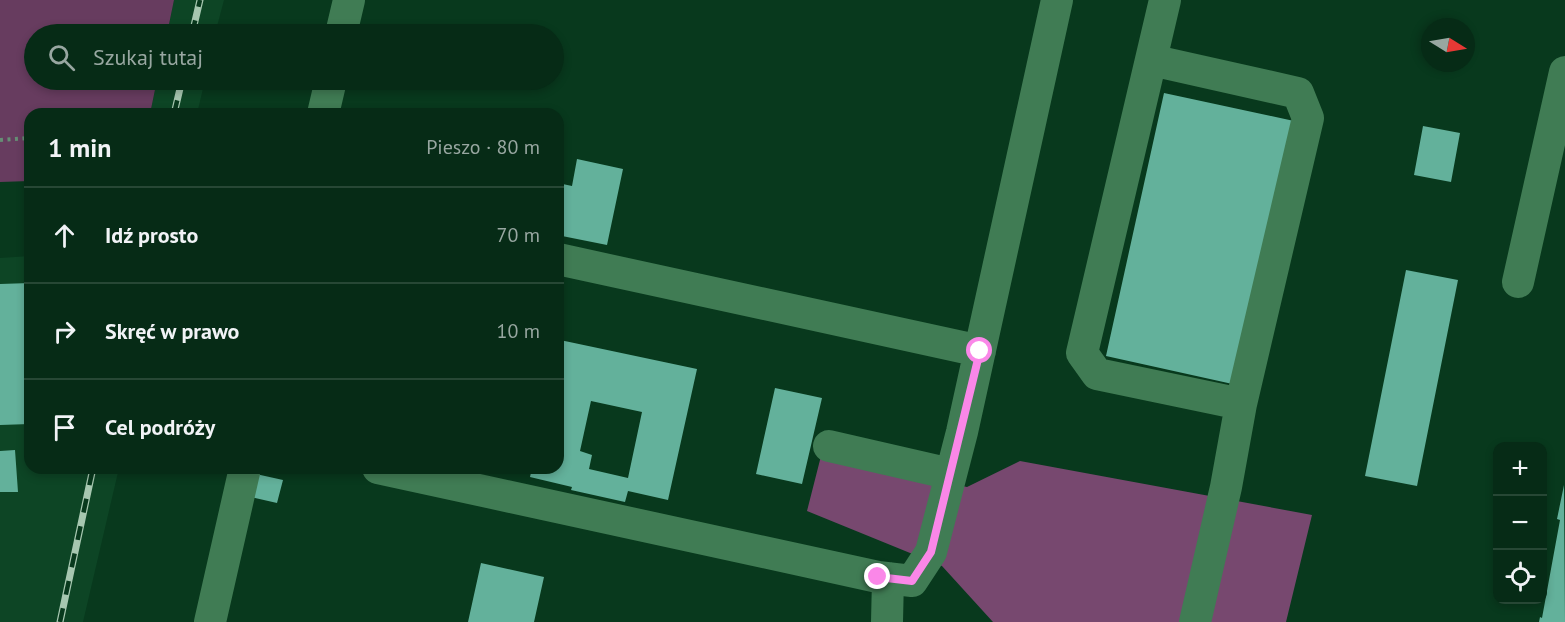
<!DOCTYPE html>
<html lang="pl">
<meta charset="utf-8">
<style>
:root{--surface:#062b16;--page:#0f331f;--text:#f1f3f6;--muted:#98a7a1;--line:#274735}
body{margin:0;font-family:"PT Sans",sans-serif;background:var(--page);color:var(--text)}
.controls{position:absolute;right:18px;bottom:18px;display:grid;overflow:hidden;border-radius:12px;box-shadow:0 3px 9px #0003}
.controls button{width:54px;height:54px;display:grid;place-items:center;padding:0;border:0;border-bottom:2px solid var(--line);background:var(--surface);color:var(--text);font:30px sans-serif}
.compass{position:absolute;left:1421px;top:18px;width:54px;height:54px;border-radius:50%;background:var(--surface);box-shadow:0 3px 9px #0003;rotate:101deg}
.stop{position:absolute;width:18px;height:18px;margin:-14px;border:4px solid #fa87e8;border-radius:50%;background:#fff}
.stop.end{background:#fa87e8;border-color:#fff;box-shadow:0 2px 6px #0008}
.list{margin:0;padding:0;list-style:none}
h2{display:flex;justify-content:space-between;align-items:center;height:78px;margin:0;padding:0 24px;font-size:26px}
h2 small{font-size:20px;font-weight:400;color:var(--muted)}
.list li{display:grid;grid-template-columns:39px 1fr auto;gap:18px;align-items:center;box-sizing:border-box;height:96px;padding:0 24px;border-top:2px solid var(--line)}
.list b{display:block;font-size:22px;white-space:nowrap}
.list em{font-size:20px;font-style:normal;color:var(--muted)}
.icon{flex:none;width:33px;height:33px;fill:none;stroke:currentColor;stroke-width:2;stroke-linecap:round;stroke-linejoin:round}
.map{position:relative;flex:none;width:1565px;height:622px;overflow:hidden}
.search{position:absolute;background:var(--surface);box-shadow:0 3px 9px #0003;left:24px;top:24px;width:540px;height:66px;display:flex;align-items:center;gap:15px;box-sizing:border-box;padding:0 21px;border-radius:33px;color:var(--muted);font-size:22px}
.panel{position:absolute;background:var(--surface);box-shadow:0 3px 9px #0003;left:24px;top:108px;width:540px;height:366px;border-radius:18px}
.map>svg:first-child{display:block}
.built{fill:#0d4525}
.green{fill:#673c5f}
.forest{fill:#77486f}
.building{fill:#63b19b;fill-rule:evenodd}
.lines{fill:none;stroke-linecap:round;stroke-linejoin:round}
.path{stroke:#668e75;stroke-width:4;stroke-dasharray:3 4.5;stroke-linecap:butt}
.minor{stroke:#407c54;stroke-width:32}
.rail-casing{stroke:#a6c7b0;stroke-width:7}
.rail{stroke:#08391d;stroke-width:4.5;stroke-dasharray:14;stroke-linecap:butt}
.route{stroke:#fa87e8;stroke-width:8}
</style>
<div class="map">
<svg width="1565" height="622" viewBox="0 0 1565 622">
<rect width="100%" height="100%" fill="#08391d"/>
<path class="built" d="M174,0H224L215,34H167Z
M157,80H205L197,114H150Z
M30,256V468H119L83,622H0V258Z"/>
<path class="green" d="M0,0H174L167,34H34V80H157L150,114H30V181L0,182Z"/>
<path class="forest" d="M821,456L967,487L1020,461L1312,515L1286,622H993L942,566L807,511Z"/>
<path class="building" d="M1164,93L1294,121L1237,385L1106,356Z
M1423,126L1460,133L1451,182L1414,175Z
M577,159L623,169L607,245L562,236L563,231L558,230V183L572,186Z
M1406,270L1458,280L1417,486L1365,476Z
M30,283V424L0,425V284Z
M560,340L697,369L668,500L628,491L625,502L571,490L572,487L530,477L532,468H558V350ZM591,401L642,412L628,478L589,469L592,455L580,451Z
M775,388L822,398L802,484L756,474Z
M15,450L18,492H0V451Z
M256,474L283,480L277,503L251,497Z
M1564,485L1565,622H1539L1540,617L1542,618L1560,520L1557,519Z
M481,563L544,577L534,622H468Z"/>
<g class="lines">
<path class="path" d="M0,140L30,138"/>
<path class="minor" d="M1165,0L1082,353L1097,374L1241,404L1226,487L1195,622
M341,34L349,0
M1151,60L1298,93L1308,118L1241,404
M323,114L331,80
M558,259L980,351
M1518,282L1565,72
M829,446L951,474
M378,468L878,577L912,581L931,552L962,432L1057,0
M210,622L245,468
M887,622L888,578"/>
<g class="rail-casing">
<path id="rail" d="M192,34L200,0
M174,114L182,80
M60,622L93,468"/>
</g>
<use href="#rail" class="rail"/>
</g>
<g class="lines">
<path class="route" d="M878,577L912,581L931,552L980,351"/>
</g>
</svg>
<div class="controls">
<button>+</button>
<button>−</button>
<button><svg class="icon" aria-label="locate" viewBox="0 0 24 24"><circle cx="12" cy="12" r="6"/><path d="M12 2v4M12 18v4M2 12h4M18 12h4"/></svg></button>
</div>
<svg class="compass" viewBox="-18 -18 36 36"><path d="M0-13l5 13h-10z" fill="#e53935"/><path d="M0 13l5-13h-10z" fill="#98a7a1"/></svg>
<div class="stop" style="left:980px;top:351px"></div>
<div class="stop end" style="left:878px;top:577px"></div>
<div class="search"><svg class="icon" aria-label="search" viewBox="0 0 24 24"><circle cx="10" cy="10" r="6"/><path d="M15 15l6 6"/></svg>Szukaj tutaj</div>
<section class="panel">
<h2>1 min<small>Pieszo · 80 m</small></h2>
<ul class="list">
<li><svg class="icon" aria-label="ahead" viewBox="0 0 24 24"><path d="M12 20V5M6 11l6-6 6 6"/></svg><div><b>Idź prosto</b></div><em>70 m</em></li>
<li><svg class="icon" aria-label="right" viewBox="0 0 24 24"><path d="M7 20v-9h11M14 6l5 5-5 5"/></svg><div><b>Skręć w prawo</b></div><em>10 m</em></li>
<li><svg class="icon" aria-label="arrive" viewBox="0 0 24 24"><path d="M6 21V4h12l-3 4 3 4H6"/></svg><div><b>Cel podróży</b></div></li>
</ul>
</section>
</div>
